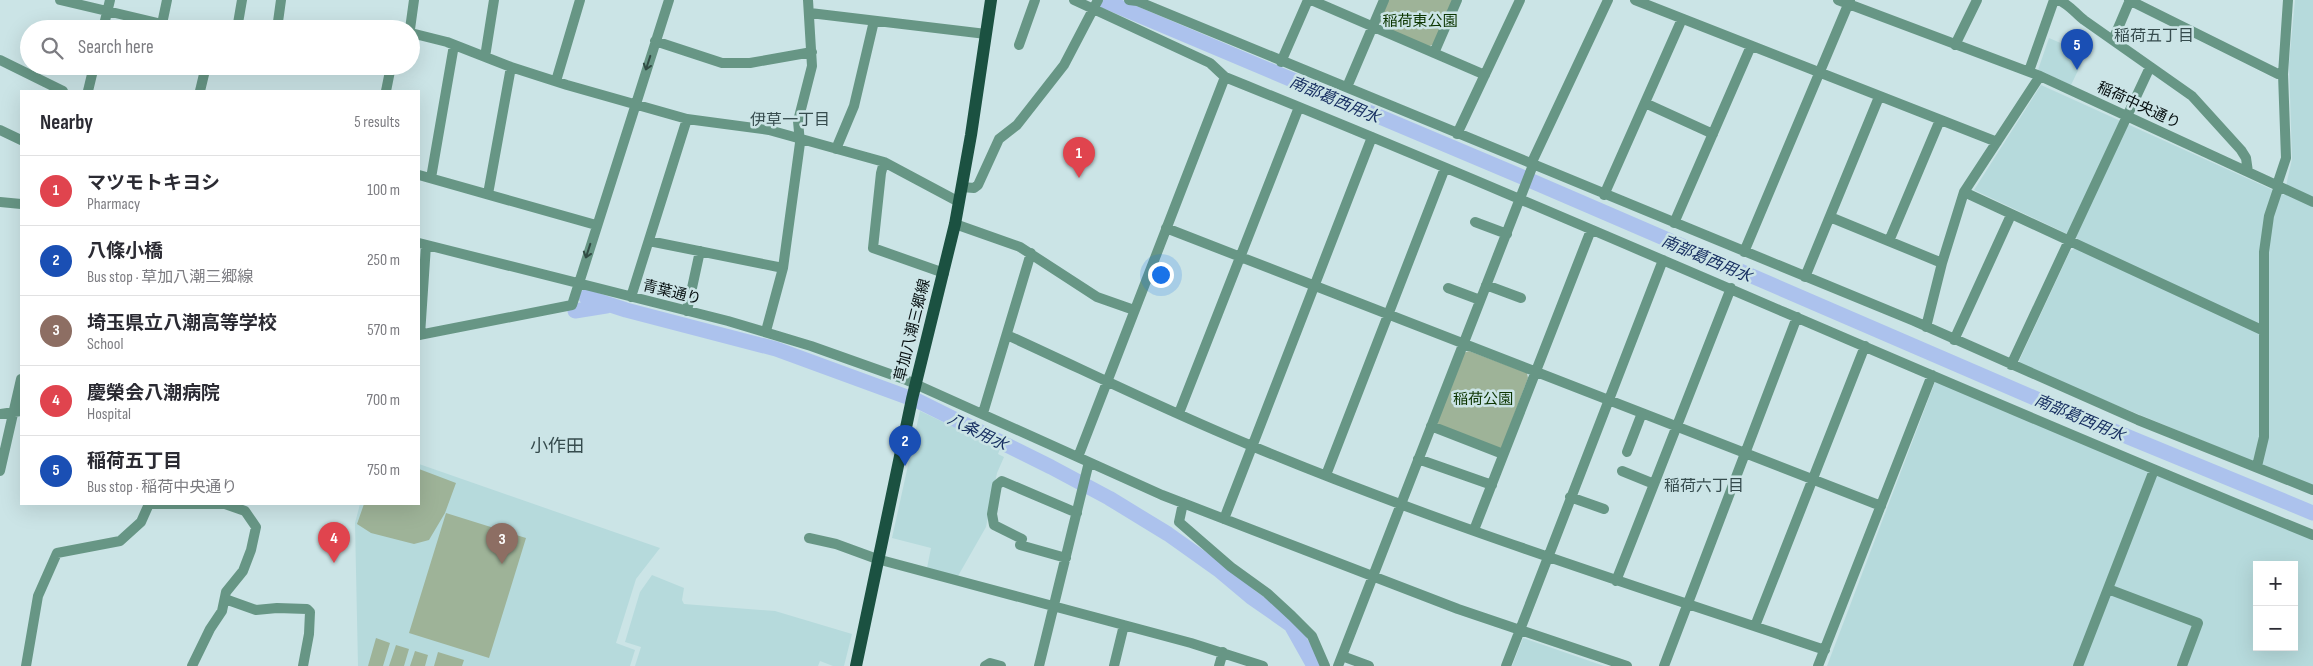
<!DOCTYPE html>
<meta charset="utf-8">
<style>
:root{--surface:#fff;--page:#f7f7f7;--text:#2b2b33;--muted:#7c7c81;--line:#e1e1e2;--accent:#c43c7a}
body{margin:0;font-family:"Sofia Sans Condensed","Noto Sans JP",sans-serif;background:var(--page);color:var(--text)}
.controls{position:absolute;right:15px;bottom:15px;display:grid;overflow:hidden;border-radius:0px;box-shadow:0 5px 20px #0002}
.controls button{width:45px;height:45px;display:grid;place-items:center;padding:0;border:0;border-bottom:1px solid var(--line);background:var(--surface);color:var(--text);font:25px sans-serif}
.you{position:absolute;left:1160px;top:274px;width:18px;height:18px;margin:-12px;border:4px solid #fff;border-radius:50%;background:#1a73e8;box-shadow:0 0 0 8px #1a73e833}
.badge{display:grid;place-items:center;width:32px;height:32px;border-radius:50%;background:var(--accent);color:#fff;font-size:16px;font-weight:700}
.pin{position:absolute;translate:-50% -41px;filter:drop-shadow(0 1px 2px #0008)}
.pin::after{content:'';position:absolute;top:26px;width:18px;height:15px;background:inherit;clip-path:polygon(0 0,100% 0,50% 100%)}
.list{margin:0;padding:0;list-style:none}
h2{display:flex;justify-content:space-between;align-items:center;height:65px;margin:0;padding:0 20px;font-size:21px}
h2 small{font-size:16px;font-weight:400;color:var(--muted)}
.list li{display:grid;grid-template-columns:32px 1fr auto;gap:15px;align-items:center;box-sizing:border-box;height:70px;padding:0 20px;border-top:1px solid var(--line)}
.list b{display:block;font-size:19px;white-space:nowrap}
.list p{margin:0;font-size:16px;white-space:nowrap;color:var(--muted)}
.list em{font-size:16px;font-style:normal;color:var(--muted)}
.icon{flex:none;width:28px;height:28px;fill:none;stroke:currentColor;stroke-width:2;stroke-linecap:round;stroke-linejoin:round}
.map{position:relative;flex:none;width:2313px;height:666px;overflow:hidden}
.search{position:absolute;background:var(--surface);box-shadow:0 5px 20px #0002;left:20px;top:20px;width:400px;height:55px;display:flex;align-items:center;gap:12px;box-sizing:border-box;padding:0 18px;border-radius:28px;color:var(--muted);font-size:19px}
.panel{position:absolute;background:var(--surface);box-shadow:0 5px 20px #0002;left:20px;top:90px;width:400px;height:415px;border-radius:0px}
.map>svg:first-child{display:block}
.built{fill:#b6dadc;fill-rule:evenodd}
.green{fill:#9eb398}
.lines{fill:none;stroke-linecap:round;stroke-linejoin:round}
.river{stroke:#acc2ed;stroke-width:15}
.minor{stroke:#679685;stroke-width:10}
.major{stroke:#1b5141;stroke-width:12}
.oneway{stroke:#324c45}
.labels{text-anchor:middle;stroke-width:5;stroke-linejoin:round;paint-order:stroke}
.park-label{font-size:15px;fill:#0c3500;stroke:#cbe4e6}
.street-label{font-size:15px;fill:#071011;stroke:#cbe4e6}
.neighbourhood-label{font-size:16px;fill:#364c4e;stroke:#cbe4e6}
.water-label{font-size:16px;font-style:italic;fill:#142c5f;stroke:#cbe4e6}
.quarter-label{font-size:18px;fill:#364c4e;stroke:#cbe4e6}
</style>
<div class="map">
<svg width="2313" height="666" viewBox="0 0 2313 666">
<rect width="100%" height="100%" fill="#cbe4e6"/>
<path class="built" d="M2295,0H2313V486L2021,366L2019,361L2070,251L2074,249L2078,239L1974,190L2041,85L2284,195L2292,159L2289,63Z
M2049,38L2086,54L2071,85L2038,70Z
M1935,382H1938L2313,539V666H1827ZM2257,565H2294V647H2257Z
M920,411L1000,449L998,454L1004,457L997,473L986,527L958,576L927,568L931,548L892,538Z
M419,464L660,548L636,579L616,643L635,650L630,666H358L355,523L360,504H419Z
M652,575L684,588L682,600L684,604L775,611L852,634L844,666H833L820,661L818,666H635L641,647L625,642L640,592Z
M1523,638L1604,666H1512Z"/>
<path class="green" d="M1388,0H1453L1434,44L1428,47L1383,27L1379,21Z
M1469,351L1527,373L1528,378L1502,447L1499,449L1438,425L1437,421L1463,353Z
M419,469L456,483L445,513L429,540L414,544L371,533L357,524L364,504H419Z
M446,513L526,538L489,658L409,633Z
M376,638L390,643L383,666H368Z
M396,645L409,649L404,666H389Z
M415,651L428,655L425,666H410Z
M438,652L464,660L462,666H434Z"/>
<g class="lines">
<path class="river" d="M1103,0L1520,176L2053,406L2313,513
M586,297L626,310L776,349L918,401L1051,467L1109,498L1168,534L1220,571L1251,597L1291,625L1314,666
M575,311L606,306"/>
<path class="minor" d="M60,0L162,24L211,29
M1074,0L1210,63L1225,77C1590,224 1948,387 2313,535
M1129,0L1137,1L1914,321L2138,420L2313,490
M1311,0L1485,75
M1635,0L1997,142
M1838,0L2040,76L2313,202
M2058,0C2069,4 2075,13 2084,20L2192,96L2241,150L2246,158L2248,172
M2129,0L2278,74H2283
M810,13L986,34
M162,24L167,0
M103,29L110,0
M237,29L242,0
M277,29L281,0
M410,29L414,0
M411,33L447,42L511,67L567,85L687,119L769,130L884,162L959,202
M2113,40L2130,0
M655,41L722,63H750L812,52
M1019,45L1035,0
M1955,45L1977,0
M1434,53L1457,0
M485,57L494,0
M0,60L63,91
M1281,62L1308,0
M2029,71L2054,0
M556,81L580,0
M1347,87L1384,0
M88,91L94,66
M200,91L206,66
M386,91L391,66
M1645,103L1713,134
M0,130L21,140
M1457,134L1520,0
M836,149L854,106L874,21
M884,162L881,173L873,248L944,273
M1531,164L1608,0
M419,175L596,225
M431,178L454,45
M2277,185L2286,158L2283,74L2288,0
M962,187L974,188L978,185L999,139L1017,125L1064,65L1098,0
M1964,192L2264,331
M488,194L511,67
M1604,195L1682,19
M0,202L21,204
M1830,217L1942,263
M1475,222L1507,234
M1674,223L1751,46
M955,224L1020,247L1097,297L1134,310
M1166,228L1881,506
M649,241L783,268
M1889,241L1940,120
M419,243L728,321L811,346L904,379L1162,495L1458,609L1627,666
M1744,252L1850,0
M1805,277L1879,97
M1486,285L1521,298
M1448,288L1480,300
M631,297L687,119
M687,311L700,251
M1926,327L1942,263L1964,192L2040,76
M766,331L783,268L800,143L798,121L812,66L808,0
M419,335L572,305L669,0
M420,335L426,245
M1007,335C1088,372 1169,412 1252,446C1439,524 1633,585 1825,650
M1954,340L2011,215
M2011,365L2150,67
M983,413L1031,253
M1179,413L1299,107
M0,414L21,411
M1431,426L1503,454
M1627,452L1642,413
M1078,457L1225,77
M1418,459L1492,485
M2257,466L2264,437V252L2269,216L2279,186
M0,471L21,379
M1622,471L1654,484
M1326,475L1445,168
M1570,497L1604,509
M1183,503L1179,522L1231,567L1267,593L1292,616L1312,636L1325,666
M1224,519L1372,137
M1474,530L1591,230
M809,538L836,544L877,559L1191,643L1263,666
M1066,558L1020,545L1022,539L994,525L992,514L997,485L1002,481L1077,513
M1616,581L1731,288
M2108,589L2198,623L2182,666
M225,599L256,610L277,608L307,609L310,612L309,634L303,666
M1755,626L1865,346
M1342,656L1369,666
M26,666L38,596L57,553L120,541L141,522L149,504H225L245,511L256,527L251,550L243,571L226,592L222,611L210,629L192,666
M985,666L990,663L1001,666
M1039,666L1089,462
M1114,666L1124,625
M1219,666L1223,652
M1338,666L1533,165
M1506,666L1663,260
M1664,666L1797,317
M1818,666L1932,375
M2078,666L2154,470"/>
<path class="major" d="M856,666L912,399L955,224L971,135L991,0"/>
</g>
<defs><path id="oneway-shaft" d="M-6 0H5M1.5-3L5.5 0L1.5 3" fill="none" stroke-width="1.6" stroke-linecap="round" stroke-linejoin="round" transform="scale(1.25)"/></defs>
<g class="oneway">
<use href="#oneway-shaft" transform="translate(648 63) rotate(108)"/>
<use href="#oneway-shaft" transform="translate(588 251) rotate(108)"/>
</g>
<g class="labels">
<g class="park-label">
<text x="1420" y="26">稲荷東公園</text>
<text x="1483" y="404">稲荷公園</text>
</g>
<g class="street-label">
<text transform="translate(2139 105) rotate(25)" y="5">稲荷中央通り</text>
<text transform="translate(672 292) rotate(14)" y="5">青葉通り</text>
<text transform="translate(912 330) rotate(-76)" y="5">草加八潮三郷線</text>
</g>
<g class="neighbourhood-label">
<text x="2154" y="41">稲荷五丁目</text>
<text x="790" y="125">伊草一丁目</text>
<text x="1704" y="491">稲荷六丁目</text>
</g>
<g class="water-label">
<text transform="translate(1335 99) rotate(23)" y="6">南部葛西用水</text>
<text transform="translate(1707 258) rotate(23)" y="6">南部葛西用水</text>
<text transform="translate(2080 417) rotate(23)" y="6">南部葛西用水</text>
<text transform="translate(978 431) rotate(26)" y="6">八条用水</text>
</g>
<g class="quarter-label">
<text x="557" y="452">小作田</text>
</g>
</g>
</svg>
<div class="controls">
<button>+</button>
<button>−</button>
</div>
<div class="you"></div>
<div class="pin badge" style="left:1079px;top:178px;background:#e0444e">1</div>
<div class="pin badge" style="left:905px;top:466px;background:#1a4fb4">2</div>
<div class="pin badge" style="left:502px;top:564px;background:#8d6e63">3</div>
<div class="pin badge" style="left:334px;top:563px;background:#e0444e">4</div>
<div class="pin badge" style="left:2077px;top:70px;background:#1a4fb4">5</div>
<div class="search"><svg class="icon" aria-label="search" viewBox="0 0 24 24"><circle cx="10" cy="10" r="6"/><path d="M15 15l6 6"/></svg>Search here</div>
<section class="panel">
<h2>Nearby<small>5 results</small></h2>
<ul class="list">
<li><span class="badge" style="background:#e0444e">1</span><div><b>マツモトキヨシ</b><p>Pharmacy</p></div><em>100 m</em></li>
<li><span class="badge" style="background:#1a4fb4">2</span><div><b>八條小橋</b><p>Bus stop · 草加八潮三郷線</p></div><em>250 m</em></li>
<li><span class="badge" style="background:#8d6e63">3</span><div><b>埼玉県立八潮高等学校</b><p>School</p></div><em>570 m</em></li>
<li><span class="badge" style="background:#e0444e">4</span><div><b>慶榮会八潮病院</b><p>Hospital</p></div><em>700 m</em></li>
<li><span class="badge" style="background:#1a4fb4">5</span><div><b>稲荷五丁目</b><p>Bus stop · 稲荷中央通り</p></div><em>750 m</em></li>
</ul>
</section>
</div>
